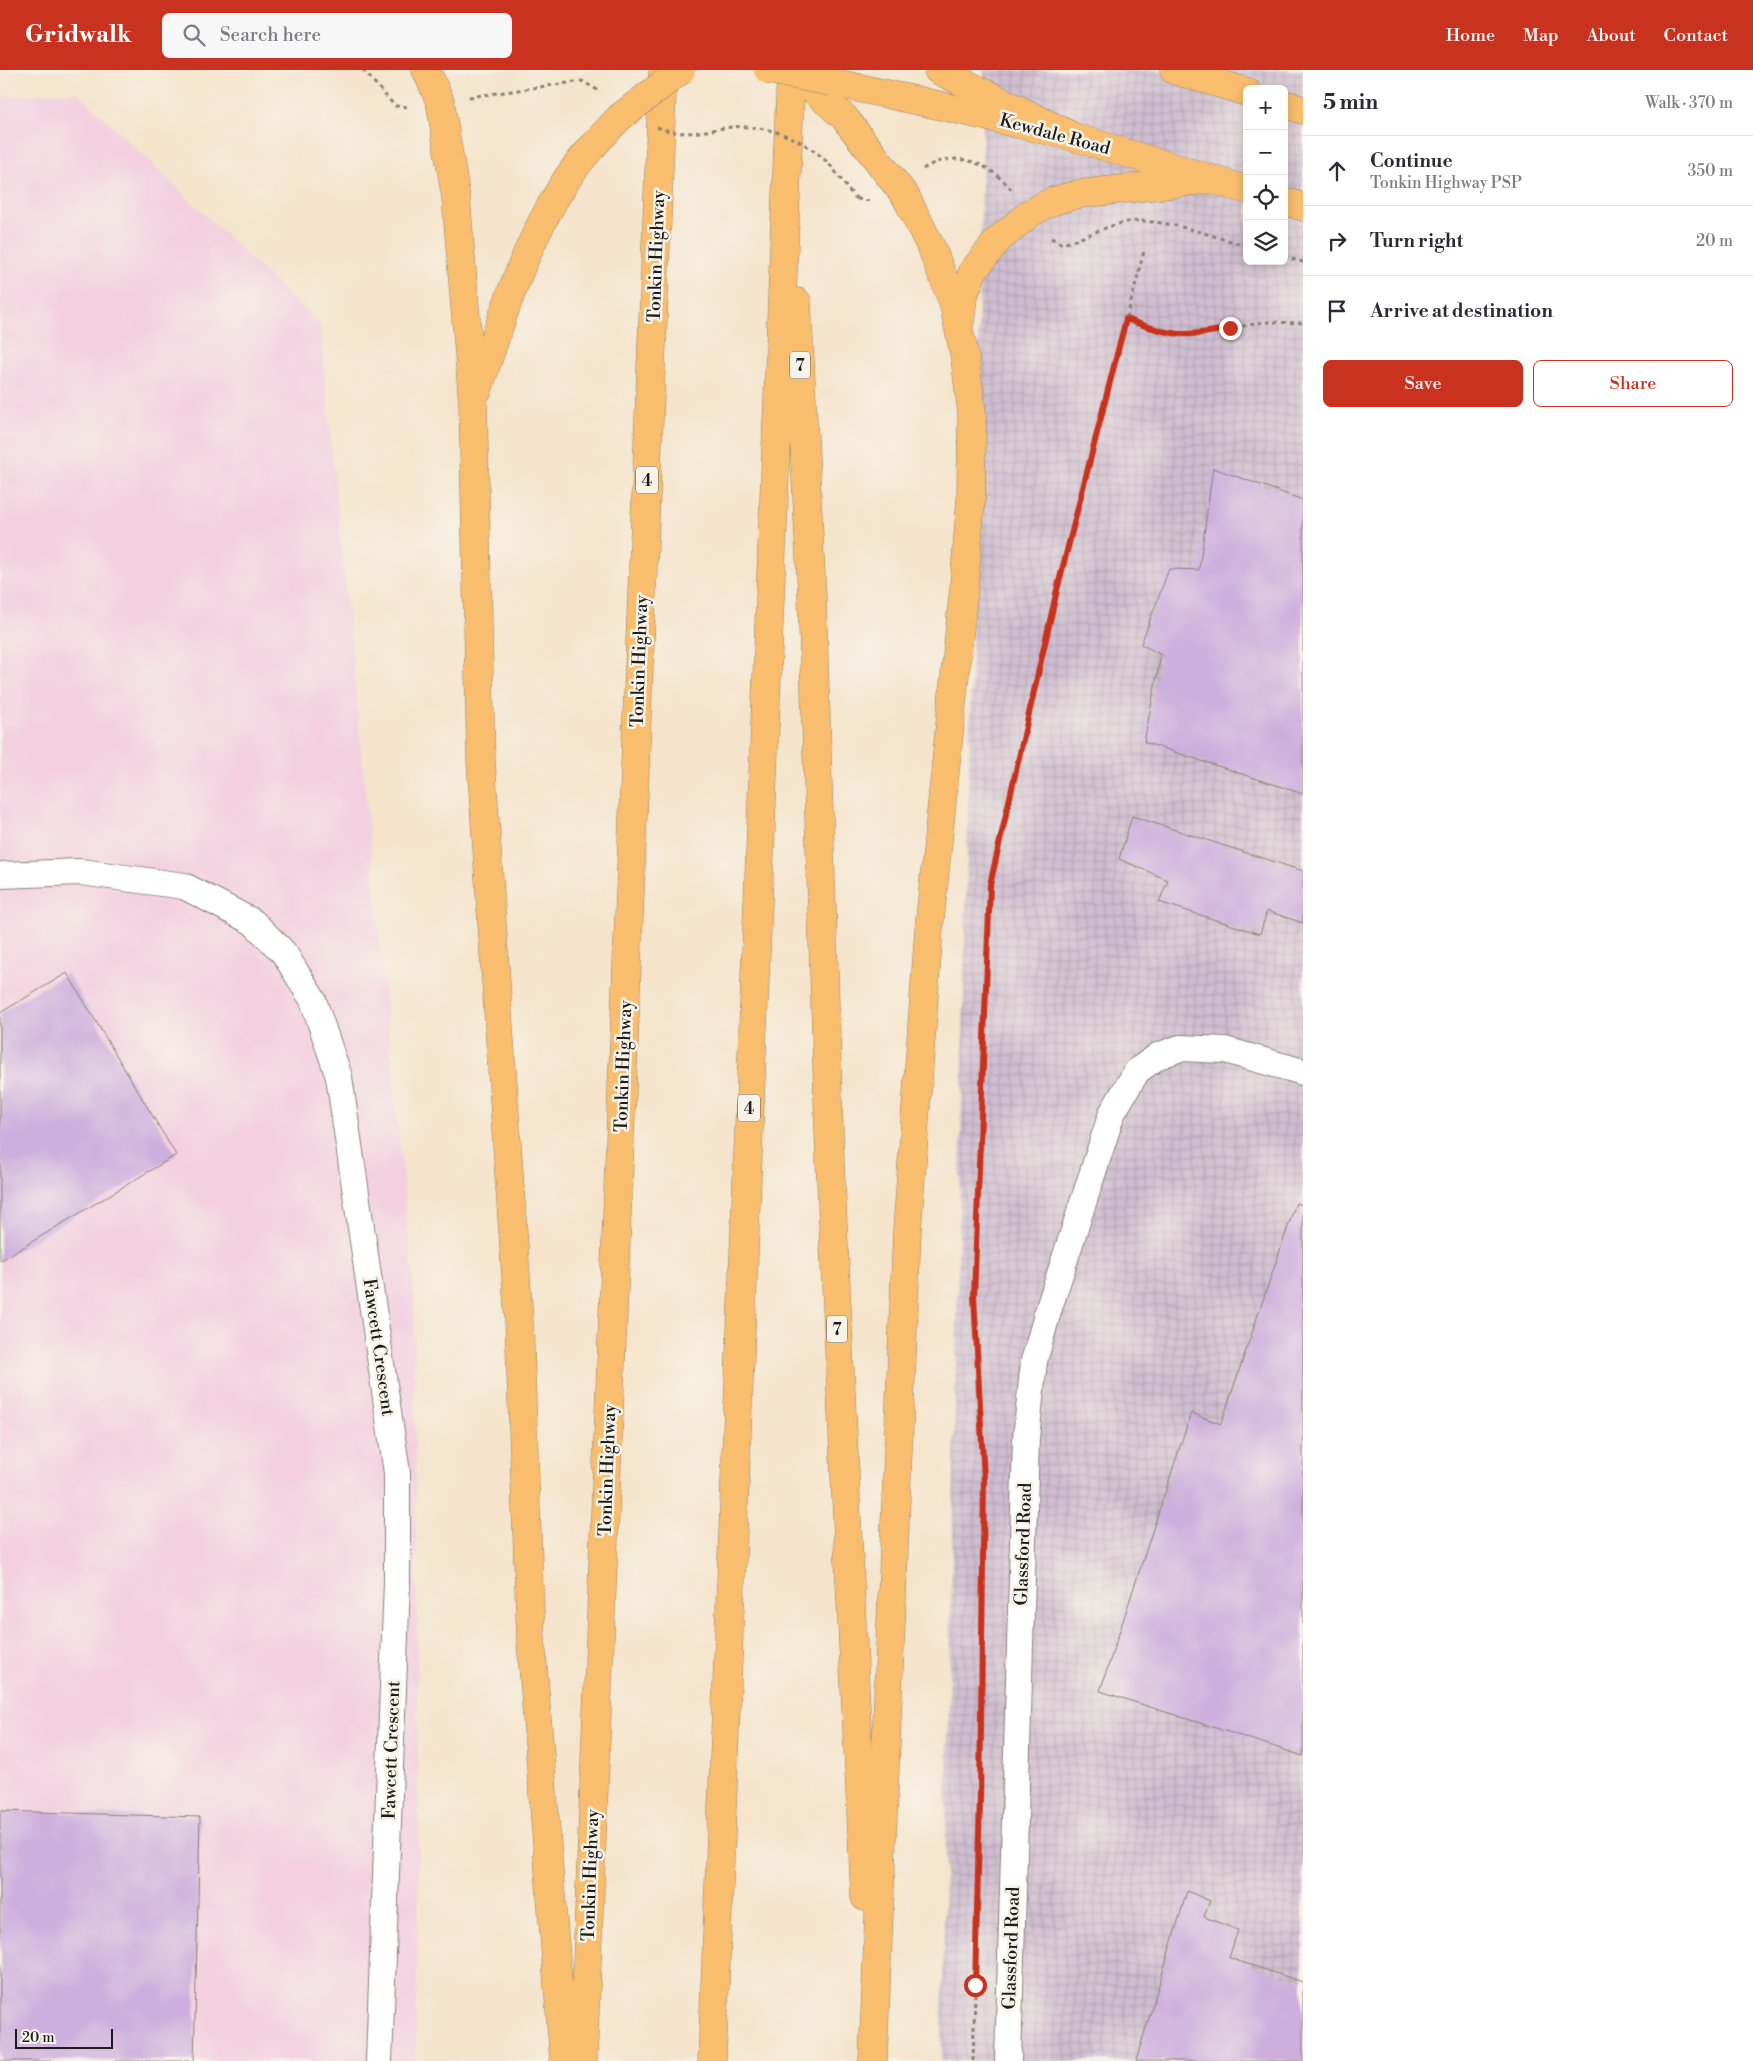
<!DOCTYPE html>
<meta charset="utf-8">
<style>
:root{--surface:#fff;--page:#f7f7f7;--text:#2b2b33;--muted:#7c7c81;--line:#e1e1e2;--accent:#c8321e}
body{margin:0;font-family:"Libre Bodoni",serif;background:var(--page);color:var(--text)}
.controls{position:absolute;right:15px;top:15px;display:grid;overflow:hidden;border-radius:8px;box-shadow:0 2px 12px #0003}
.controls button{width:45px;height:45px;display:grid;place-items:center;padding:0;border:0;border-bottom:1px solid var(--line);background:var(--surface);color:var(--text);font:25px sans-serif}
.scale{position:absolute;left:15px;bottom:12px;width:98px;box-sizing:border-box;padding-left:5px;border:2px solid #1c1c1c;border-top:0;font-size:14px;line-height:18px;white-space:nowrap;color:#1c1c1c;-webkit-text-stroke:4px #f7f3e8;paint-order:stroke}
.stop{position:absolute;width:15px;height:15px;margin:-11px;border:4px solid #c8321e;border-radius:50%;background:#fff}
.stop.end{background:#c8321e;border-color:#fff;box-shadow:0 1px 5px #0008}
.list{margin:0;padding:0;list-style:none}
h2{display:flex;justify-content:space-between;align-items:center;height:65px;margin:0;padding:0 20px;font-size:21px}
h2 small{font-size:16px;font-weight:400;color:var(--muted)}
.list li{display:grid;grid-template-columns:32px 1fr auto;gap:15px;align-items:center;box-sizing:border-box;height:70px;padding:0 20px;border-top:1px solid var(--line)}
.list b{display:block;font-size:19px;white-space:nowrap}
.list p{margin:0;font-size:16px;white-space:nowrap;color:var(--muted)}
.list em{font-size:16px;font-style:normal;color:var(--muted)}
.actions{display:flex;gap:10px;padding:15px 20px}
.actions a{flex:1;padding:11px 0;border:1px solid var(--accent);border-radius:8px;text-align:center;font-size:18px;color:var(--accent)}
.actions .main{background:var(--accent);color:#fff}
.icon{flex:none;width:28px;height:28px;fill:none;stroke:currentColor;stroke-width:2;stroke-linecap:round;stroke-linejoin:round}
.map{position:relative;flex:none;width:1303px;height:1991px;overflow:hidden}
header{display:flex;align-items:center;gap:30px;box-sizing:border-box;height:70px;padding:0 25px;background:var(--accent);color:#fff}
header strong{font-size:24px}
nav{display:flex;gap:28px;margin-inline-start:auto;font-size:18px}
.search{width:350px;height:45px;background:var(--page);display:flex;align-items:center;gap:12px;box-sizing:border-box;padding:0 18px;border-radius:8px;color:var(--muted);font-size:19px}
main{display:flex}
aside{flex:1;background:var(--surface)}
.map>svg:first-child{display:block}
.built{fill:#f3cfe0}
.industrial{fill:url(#industrial-grid);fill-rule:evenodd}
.building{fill:#ceaedd}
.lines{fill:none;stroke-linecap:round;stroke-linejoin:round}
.minor-casing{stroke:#888074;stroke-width:28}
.primary-casing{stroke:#888074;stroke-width:29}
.motorway-casing{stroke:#888074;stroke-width:29}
.path{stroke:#888074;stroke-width:3;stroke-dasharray:4 4;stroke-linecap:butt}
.minor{stroke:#fff;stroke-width:26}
.primary{stroke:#f9be6d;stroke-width:28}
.motorway{stroke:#f9be6d;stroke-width:28}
.primary-bridge-casing{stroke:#888074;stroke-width:29;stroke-linecap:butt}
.motorway-bridge-casing{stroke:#888074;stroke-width:29;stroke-linecap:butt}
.path-bridge{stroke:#888074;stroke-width:3;stroke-dasharray:4 4;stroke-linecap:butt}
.primary-bridge{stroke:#f9be6d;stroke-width:28}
.motorway-bridge{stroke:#f9be6d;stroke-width:28}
.route{stroke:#c8321e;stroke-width:6}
.labels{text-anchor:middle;stroke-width:5;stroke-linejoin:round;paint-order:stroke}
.shield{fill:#f7f3e8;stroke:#5e5c59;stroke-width:1}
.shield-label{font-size:16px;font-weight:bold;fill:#1c1c1c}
.street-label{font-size:18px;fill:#1c1c1c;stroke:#f7f3e8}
</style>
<header>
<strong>Gridwalk</strong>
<div class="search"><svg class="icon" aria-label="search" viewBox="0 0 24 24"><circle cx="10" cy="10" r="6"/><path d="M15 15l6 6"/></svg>Search here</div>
<nav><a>Home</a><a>Map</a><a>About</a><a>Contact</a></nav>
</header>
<main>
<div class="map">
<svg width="1303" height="1991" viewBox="0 0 1303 1991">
<defs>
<pattern id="industrial-grid" width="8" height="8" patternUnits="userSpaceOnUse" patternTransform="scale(1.25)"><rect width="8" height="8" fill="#cfbdcf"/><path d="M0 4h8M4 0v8" fill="none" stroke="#b1a2b1"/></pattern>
</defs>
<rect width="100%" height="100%" fill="#f7f3e8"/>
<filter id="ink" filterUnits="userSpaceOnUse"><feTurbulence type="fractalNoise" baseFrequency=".02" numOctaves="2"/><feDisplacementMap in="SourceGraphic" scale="10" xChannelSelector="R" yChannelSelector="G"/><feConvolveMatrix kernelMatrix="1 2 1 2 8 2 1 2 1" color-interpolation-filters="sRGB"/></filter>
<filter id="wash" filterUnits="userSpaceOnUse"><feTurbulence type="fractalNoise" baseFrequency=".0096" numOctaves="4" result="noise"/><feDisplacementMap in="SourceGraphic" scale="20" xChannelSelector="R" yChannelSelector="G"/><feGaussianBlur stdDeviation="1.12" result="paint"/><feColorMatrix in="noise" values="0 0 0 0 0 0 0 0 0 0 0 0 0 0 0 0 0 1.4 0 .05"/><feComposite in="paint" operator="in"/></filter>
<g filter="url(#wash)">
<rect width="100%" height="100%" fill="#f5e3cb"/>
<path class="built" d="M77,22L320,255L414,1224L419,1804L415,1991H0V26Z"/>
<path class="industrial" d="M984,0H1303V1991H941ZM1247,19H1284V191H1247Z"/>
<g id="blocks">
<path class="building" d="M1213,398L1303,430V724L1144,672L1161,585L1141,574L1169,499L1199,500Z
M1132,746L1303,801V853L1267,841L1260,864L1159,832L1168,810L1119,789Z
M67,903L176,1085L0,1191V943Z
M1296,1133L1303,1135V1686L1100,1621L1191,1343L1221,1354Z
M0,1741L200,1747L194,1991H0Z
M1187,1821L1210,1831L1204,1847L1238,1860L1229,1888L1303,1912V1991H1136Z"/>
</g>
</g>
<g filter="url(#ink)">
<use href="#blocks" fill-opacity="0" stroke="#888074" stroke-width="1"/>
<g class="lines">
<g class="minor-casing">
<path id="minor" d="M0,805L81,802L184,816L253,852L284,883L313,930L339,1007L397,1403V1511L379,1991
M1008,1991L1026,1368L1034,1291L1049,1238L1112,1043L1137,1001L1158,986L1180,978L1225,980L1303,1002"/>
</g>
<g class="primary-casing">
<path id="primary" d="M1174,0L1247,22
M831,12L942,36L1074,67L1247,120
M1284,34L1303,40
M1284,131L1303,137"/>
</g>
<g class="motorway-casing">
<path id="motorway" d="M426,0L440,31L456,128L473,333L481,691L519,1251L531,1571L564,1991
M791,0L844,47L906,127L932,179L953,232L965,288L972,343L971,429L964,517L929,859L907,1161L873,1991
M938,0L1074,67
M1178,0L1181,2
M797,232L812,526L830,1091L865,1827
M960,252L963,228L973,201L998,170L1030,143L1053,131L1079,124L1212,109
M478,320C501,250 523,178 563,115C578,91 599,69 619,48
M583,1991L663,0
M712,1991L791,0"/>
</g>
<path class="path" d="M363,0L395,36L409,37
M469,27L582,11L601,22
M923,99C956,78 989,93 1012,120
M857,129L871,131
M1051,168L1062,174C1087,168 1112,151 1139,151C1175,152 1212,166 1247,176
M1284,187L1303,192
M1126,249L1161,262L1194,266L1264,252L1303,253
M973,1991L981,1725L984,1410L974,1226L990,815L1057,520L1144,181"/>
<use href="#minor" class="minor"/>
<use href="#primary" class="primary"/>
<use href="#motorway" class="motorway"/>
<g class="primary-bridge-casing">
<path id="primary-bridge" d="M768,0L831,12"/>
</g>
<g class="motorway-bridge-casing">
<path id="motorway-bridge" d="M619,48L681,0"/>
</g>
<path class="path-bridge" d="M657,57C681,67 699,62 724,58C759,52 801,66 826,91C838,102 845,118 857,129"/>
<use href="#primary-bridge" class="primary-bridge"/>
<use href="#motorway-bridge" class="motorway-bridge"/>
</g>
</g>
<g class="lines" filter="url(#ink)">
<path class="route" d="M975,1915L980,1725L984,1410L974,1226L990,815L1057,520L1126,249C1171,266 1184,268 1230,258"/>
</g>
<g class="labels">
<g class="shield">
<rect x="790" y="281.5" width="20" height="27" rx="4"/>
<rect x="636" y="396.5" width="22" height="27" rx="4"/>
<rect x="738" y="1024.5" width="22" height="27" rx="4"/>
<rect x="827" y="1245.5" width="20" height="27" rx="4"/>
</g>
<g class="shield-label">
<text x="800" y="301">7</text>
<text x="647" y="416">4</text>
<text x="749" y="1044">4</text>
<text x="837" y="1265">7</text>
</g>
<g class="street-label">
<text transform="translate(1055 64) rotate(15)" y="6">Kewdale Road</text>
<text transform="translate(656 186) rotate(-88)" y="6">Tonkin Highway</text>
<text transform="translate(639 591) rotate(-88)" y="6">Tonkin Highway</text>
<text transform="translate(623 996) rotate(-88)" y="6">Tonkin Highway</text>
<text transform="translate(379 1277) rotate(82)" y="6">Fawcett Crescent</text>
<text transform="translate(607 1400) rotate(-88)" y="6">Tonkin Highway</text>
<text transform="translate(1023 1474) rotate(-88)" y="6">Glassford Road</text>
<text transform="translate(391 1680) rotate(-88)" y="6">Fawcett Crescent</text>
<text transform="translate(590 1805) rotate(-88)" y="6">Tonkin Highway</text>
<text transform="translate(1011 1878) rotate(-88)" y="6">Glassford Road</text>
</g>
</g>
</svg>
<div class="controls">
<button>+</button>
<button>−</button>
<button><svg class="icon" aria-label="locate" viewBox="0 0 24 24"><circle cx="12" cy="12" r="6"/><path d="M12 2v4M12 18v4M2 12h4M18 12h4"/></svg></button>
<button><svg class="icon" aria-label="layers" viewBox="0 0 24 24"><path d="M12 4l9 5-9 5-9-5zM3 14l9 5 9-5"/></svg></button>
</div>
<div class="scale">20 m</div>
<div class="stop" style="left:975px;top:1915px"></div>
<div class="stop end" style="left:1230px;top:258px"></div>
</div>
<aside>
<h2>5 min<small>Walk · 370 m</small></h2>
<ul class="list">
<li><svg class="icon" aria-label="ahead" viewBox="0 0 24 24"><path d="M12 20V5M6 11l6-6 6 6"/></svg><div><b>Continue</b><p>Tonkin Highway PSP</p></div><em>350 m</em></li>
<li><svg class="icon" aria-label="right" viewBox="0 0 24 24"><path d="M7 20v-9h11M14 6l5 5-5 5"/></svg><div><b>Turn right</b></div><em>20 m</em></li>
<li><svg class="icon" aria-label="arrive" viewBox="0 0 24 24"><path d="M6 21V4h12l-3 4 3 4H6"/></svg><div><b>Arrive at destination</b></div></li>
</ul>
<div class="actions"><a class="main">Save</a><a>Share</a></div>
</aside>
</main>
